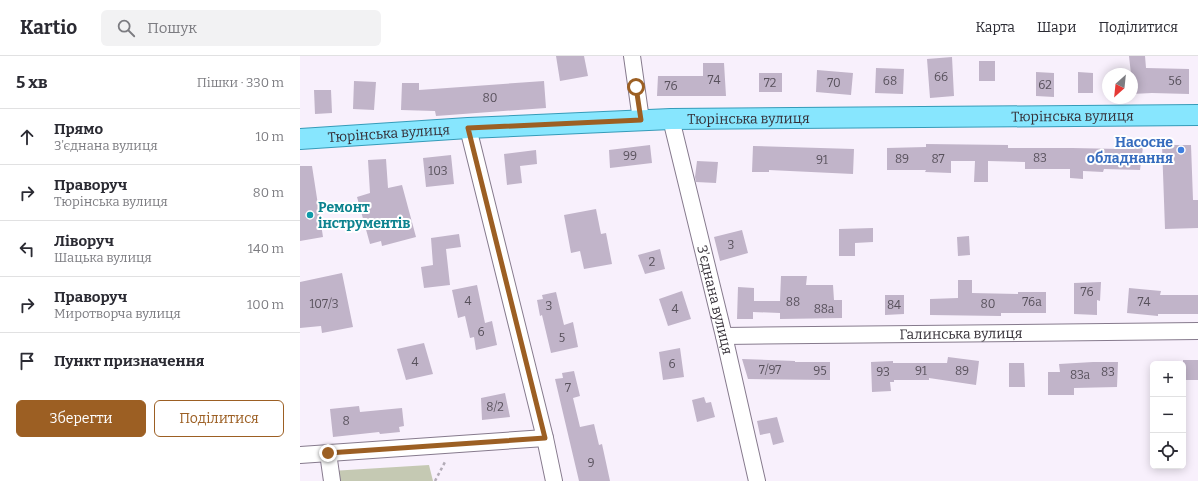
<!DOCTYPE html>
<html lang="uk">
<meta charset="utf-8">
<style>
:root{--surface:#fff;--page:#f2f2f3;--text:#2b2b33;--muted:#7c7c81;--line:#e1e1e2;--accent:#9c5f23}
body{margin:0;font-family:Bitter,serif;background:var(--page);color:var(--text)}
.controls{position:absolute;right:12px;bottom:12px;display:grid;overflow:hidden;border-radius:6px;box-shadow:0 2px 10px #0003}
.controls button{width:36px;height:36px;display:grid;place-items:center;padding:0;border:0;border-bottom:1px solid var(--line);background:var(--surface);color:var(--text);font:20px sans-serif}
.compass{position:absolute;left:802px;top:12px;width:36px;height:36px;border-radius:50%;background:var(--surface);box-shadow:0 2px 10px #0003;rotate:207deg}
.stop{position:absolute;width:12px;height:12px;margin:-9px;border:3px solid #9c5f23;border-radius:50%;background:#fff}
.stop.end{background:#9c5f23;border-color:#fff;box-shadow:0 1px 4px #0008}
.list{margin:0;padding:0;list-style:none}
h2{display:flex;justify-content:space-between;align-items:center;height:52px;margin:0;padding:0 16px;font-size:17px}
h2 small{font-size:13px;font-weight:400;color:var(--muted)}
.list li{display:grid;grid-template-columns:26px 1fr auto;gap:12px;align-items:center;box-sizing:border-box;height:56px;padding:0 16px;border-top:1px solid var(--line)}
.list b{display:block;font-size:15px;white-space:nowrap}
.list p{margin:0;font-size:13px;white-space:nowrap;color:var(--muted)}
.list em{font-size:13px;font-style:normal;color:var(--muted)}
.actions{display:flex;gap:8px;padding:12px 16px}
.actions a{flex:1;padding:9px 0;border:1px solid var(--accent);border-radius:6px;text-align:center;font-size:14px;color:var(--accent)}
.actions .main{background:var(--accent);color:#fff}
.icon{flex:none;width:22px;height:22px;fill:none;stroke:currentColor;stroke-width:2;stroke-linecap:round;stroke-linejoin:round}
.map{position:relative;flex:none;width:898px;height:425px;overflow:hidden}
header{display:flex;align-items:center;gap:24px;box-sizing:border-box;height:56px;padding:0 20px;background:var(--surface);border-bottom:1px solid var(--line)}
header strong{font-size:19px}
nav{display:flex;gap:22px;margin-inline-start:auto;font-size:14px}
.search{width:280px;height:36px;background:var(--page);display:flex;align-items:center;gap:10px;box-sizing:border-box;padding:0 14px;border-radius:6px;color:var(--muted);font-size:15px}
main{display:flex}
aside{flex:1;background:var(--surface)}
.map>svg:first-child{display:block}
.green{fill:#c5c9b3}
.building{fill:#c1b4c9}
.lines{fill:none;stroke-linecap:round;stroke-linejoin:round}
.minor-casing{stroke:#867a8d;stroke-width:18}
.major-casing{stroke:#369bb9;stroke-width:22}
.path{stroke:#b3acb7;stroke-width:2.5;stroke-dasharray:3 3;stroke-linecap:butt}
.minor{stroke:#fff;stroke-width:16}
.major{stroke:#87e6fe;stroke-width:20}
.route{stroke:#9c5f23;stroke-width:5}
.shop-dot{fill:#3f7fe0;stroke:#fff;stroke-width:1.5}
.culture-dot{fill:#0f9aa8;stroke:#fff;stroke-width:1.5}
.labels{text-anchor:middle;stroke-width:4;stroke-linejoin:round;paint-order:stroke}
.number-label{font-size:12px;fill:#58515c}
.street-label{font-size:14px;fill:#353038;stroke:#fff}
.shop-label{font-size:14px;font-weight:bold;fill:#366cbe;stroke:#fff;text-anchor:end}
.culture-label{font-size:14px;font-weight:bold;fill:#0d838f;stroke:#fff;text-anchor:start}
</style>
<header>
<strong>Kartio</strong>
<div class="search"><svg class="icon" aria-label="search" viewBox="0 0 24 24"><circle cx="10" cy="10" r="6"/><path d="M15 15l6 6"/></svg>Пошук</div>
<nav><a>Карта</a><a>Шари</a><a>Поділитися</a></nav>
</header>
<main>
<aside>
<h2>5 хв<small>Пішки · 330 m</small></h2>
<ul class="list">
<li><svg class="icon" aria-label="ahead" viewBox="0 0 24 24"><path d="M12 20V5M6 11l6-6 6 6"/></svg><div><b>Прямо</b><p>З’єднана вулиця</p></div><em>10 m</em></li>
<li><svg class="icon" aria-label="right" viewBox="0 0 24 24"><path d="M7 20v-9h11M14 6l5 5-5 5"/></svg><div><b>Праворуч</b><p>Тюрінська вулиця</p></div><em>80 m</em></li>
<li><svg class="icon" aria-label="left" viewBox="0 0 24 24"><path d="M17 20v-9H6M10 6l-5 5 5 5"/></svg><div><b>Ліворуч</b><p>Шацька вулиця</p></div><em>140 m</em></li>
<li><svg class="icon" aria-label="right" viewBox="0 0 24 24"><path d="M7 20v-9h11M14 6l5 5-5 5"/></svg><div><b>Праворуч</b><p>Миротворча вулиця</p></div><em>100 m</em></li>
<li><svg class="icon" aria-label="arrive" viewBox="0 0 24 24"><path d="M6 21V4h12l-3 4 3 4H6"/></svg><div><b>Пункт призначення</b></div></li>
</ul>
<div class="actions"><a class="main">Зберегти</a><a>Поділитися</a></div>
</aside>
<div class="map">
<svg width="898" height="425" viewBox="0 0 898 425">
<rect width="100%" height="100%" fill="#f8f0fc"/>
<path class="green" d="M129,409L133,425H32L31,415Z"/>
<path class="building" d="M256,0H284L288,20L260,25Z
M829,0H845L846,12L889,13V38L852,37L832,38V18H831Z
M652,1L654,40L630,42L627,3Z
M679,5H695V25H679Z
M403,7H424L426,40H357L358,20H403Z
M576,12L604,13L603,38L575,37Z
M517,14L553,17L551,39L516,36Z
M736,16L754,17V41L736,40Z
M778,16L793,17V37H778Z
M459,17H482V36H459Z
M54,25L76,26L74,54L53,53Z
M244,25L246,52L136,60L135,55L101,54L102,27H119V34Z
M14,34H31L32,57L15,58Z
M626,88L708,89V92H772L822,93L823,89L843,91L840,114L804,113L803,116L783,115V123L770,122V113H725V106L688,105V126H674L675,105H651V117L625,116L626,114H587V92L626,91Z
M350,89L352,107L310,112L309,94Z
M862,89H891L893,144H898V172L865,173Z
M453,90L554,93L553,118L469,114V116H452Z
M236,94L237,108L220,110L222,127L207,129L204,98Z
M151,99L154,128L126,131L123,102Z
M86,103L88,132L102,129L116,181L82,190L81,185L70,188L57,141L70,137L68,104Z
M397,105L418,106L416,127L396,126L395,121Z
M0,110H12L23,181L0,185Z
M296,153L301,178L306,177L312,208L284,213L280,195L271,197L264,159Z
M573,172V186L555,187V200H539V173Z
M442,174L448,197L420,205L414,181Z
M159,178L161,191L146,193L150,229L124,232L121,211L133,209L131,182Z
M669,180L670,199L658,200L657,181Z
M360,193L365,213L345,218L338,199Z
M42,217L53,271L22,277L21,270L0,272V226Z
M481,220H507L506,229H533L534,244H542V262L480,263V257L453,256V263H437L438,231L454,232V245H480Z
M658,224H672V237L718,238V236H746V257H701V260L630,259V243L658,242Z
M801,226L800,245L797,244V259L774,258V227Z
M177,229L185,267L192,265L197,289L176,294L174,281L170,282L165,260L158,262L152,234Z
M829,232L861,235L860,239H898V258H858V260L827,257Z
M382,235L391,263L368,270L359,243Z
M256,236L264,269L273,266L278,291L251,297L242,259L240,260L237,244L243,243L242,239Z
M585,239H604V258L585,259Z
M124,287L133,318L106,324L97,293Z
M380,292L384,321L363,324L359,296Z
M648,301L679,305L676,329L629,322V324H594V326H590L591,335L572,336L571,306L593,305V307H647Z
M442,303L495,305V306H530V324L448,323Z
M883,304H898V324H883Z
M793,306H818L817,331L774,332V339H748V316H760L759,308Z
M709,307H724L725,331H709Z
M274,315L280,340L273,342L280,371L294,368L299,389L302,388L310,425H279L255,323L263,322L262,317Z
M205,337L210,361L182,364L181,342Z
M404,341L406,347L411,346L415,361L397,366L392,344Z
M59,350L60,356L102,352L104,370L99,371L100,376L80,378L79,376L33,381L30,353Z
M477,361L484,386L473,389L470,377L460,379L457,365Z"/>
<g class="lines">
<g class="minor-casing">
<g id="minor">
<path d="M332,0L341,64"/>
<path id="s1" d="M371,63L424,280L457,425"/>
<path d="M168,72L245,382L254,425"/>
<path id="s2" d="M424,280L898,275"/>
<path d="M28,397L32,425"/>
<path d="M0,399L245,382"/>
</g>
</g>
<g class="major-casing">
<g id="major">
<path id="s3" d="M0,83L168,72L371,63L898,59"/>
</g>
</g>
<path class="path" d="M135,425L146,404"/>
<use href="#minor" class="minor"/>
<use href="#major" class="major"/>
</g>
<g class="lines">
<path class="route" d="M28,397L245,382L168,72L341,64L336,31"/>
</g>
<circle class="shop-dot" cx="881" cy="94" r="4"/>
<circle class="culture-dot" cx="10" cy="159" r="4"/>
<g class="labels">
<g class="number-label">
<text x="641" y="25">66</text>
<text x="414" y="28">74</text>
<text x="590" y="29">68</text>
<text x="875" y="29">56</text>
<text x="470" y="31">72</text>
<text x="534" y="31">70</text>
<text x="745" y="33">62</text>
<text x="371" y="34">76</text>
<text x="190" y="46">80</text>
<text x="330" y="104">99</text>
<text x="740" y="106">83</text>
<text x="602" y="107">89</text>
<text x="638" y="107">87</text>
<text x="522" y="108">91</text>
<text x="138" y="119">103</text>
<text x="431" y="193">3</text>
<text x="352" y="210">2</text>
<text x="787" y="240">76</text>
<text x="168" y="249">4</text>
<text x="493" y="250">88</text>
<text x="732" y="250">76а</text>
<text x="844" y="250">74</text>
<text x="24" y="252">107/3</text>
<text x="688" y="252">80</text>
<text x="594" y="253">84</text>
<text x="249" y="254">3</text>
<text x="375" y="257">4</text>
<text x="524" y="257">88а</text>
<text x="181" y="280">6</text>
<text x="262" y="286">5</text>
<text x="115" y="310">4</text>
<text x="372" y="312">6</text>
<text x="470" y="318">7/97</text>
<text x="520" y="319">95</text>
<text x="621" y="319">91</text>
<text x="662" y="319">89</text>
<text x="583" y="320">93</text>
<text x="808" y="320">83</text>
<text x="780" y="323">83а</text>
<text x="268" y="336">7</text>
<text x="195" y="355">8/2</text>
<text x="46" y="369">8</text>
<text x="291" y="411">9</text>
</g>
<g class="street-label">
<text dy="5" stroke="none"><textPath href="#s3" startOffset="773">Тюрінська вулиця</textPath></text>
<text dy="5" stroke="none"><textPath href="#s3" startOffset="449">Тюрінська вулиця</textPath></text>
<text dy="5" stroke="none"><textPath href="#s3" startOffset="89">Тюрінська вулиця</textPath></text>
<text dy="5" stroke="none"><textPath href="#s1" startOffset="186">З’єднана вулиця</textPath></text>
<text dy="5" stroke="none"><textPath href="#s2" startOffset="237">Галинська вулиця</textPath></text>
</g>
<g class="shop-label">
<text x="873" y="91">Насосне<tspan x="873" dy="16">обладнання</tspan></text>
</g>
<g class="culture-label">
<text x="18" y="156">Ремонт<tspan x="18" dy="16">інструментів</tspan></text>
</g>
</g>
</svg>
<div class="controls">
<button>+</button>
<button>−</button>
<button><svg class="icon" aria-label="locate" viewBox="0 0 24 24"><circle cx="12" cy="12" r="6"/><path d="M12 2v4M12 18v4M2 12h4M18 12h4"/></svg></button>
</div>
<svg class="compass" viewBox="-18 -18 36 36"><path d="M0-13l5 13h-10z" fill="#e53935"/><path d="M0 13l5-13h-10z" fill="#7c7c81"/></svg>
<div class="stop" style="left:336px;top:31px"></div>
<div class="stop end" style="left:28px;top:397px"></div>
</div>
</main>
